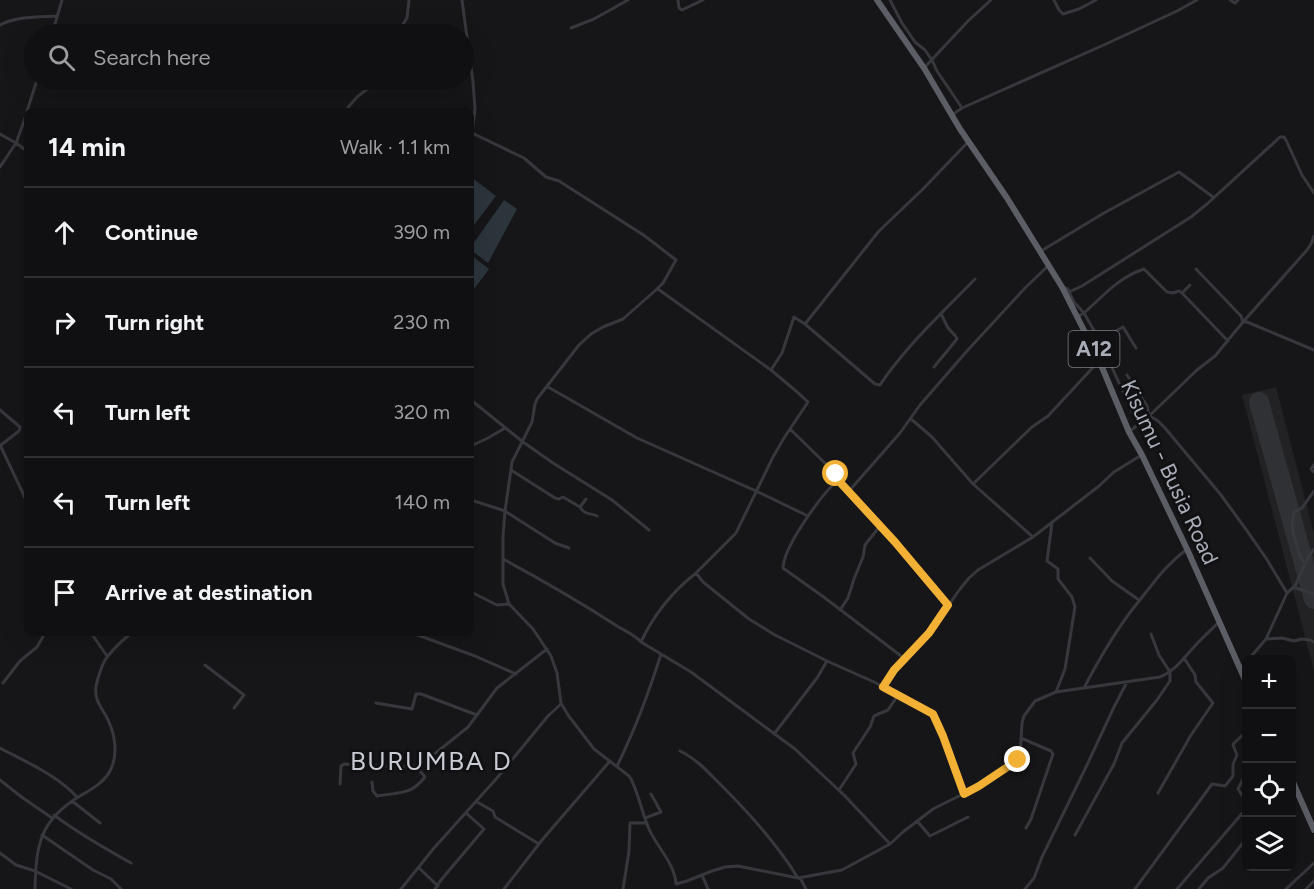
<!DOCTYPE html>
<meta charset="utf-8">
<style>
:root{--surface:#101012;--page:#1e1e20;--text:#f1f3f6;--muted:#9c9d9f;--line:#303032}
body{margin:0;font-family:Figtree,sans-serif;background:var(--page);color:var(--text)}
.controls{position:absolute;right:18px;bottom:18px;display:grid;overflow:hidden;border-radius:9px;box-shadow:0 6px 24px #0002}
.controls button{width:54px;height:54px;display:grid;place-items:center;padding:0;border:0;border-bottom:2px solid var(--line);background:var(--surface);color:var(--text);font:30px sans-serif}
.stop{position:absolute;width:18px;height:18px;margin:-14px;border:4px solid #f2b134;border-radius:50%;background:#fff}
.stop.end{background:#f2b134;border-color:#fff;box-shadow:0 2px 6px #0008}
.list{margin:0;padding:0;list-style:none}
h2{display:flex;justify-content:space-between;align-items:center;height:78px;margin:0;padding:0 24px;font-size:26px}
h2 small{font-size:20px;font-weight:400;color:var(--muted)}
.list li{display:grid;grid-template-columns:39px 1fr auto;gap:18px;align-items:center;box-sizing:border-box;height:90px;padding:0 24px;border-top:2px solid var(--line)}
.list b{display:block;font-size:22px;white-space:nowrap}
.list em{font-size:20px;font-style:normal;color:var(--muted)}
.icon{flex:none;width:33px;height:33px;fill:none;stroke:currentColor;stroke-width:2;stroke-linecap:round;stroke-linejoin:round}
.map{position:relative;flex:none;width:1314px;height:889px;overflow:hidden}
.search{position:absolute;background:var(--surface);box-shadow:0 6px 24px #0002;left:24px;top:24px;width:450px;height:66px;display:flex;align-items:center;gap:15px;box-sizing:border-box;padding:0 21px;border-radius:33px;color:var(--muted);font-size:22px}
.panel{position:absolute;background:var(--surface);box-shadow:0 6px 24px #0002;left:24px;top:108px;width:450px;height:528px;border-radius:9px}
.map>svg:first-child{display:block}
.built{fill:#222225}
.water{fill:#2c353c}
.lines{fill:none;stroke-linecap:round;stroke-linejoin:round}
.runway{stroke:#303135;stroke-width:20}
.minor{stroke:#37383d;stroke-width:3}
.trunk{stroke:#5b5e65;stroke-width:6}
.route{stroke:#f2b134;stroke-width:8}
.labels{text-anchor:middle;stroke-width:6;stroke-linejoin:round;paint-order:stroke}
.shield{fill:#111113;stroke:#7b7e86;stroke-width:1.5}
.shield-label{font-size:21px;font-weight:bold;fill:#a8adb8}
.street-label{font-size:22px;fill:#a8adb8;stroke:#111113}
.quarter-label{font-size:26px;letter-spacing:1.5px;fill:#c9ccd4;stroke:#111113}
</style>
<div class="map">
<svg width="1314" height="889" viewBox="0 0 1314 889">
<rect width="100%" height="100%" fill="#161618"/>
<path class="built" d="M1276,387L1314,533V671L1242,395Z"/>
<path class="water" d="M471,177L496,196L471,229Z
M504,200L517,209L488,263L471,250V247Z
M471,255L489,269L471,293Z"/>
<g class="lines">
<path class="runway" d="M1259,402L1314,599"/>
<path class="minor" d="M462,0L473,82L475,109L472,133L524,158L546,177L559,181L645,236L676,260L663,283L657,289L623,319L603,327L591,334L579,345L537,399L535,404L532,422L512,462L505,511L503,536V584L509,604L533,629L551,656L557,673L561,703L568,715L594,749L629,776L631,779C639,795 642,813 649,829C657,847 675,864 676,884L687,881L712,871L725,867L738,866L798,878L842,870L890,844L903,832L933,809L979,786L1018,760L1020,756L1022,723L1024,716L1035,701L1056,692L1160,677C1175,671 1183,659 1193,648C1201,639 1210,631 1218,623
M678,0L679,8L682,10L703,0
M890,0L902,23L915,42L925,50L932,60L937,71L962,108
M1054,0L1059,10L1063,14L1079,9L1096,0
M1230,0L1235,3L1238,0
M0,25C18,16 38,17 57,16
M571,28L594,19L628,0
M52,34L62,0
M397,34L407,18L409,0
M924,68L968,21L991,0
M27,111L37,80
M345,111L357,97L379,80
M952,115L962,108L1106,44L1177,11L1197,0
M0,134L16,143L27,151
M0,167L16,143L27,113
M1041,251L1104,213L1179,172L1213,197
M1196,269L1241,316L1243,322L1307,250L1311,244L1314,236
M1065,288L1068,289L1069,292L1082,286L1191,217L1207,204L1280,137H1284L1286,140L1302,175L1314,193
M658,289L771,370L796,391L808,402L784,438L773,457L736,533L696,573L703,582L749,619L775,635L827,661L874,682L932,713L943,736L964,794
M1069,292L1074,302L1084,313L1100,341L1138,425
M1182,293L1190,285
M1077,317L1084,313C1103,296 1119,277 1144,269L1167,292L1173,293L1179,291L1182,293L1228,341
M805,324L879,231L922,190L968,142
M1092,345L1123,327L1136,348
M934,367L957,339C955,334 952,333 949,329C946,325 944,319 941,314
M771,370L782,353L794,317L805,324L875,384L880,385C904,348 944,311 975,279
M1127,375L1147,406L1149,416L1157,420L1165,428L1221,495L1245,528L1266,558L1287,593
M548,387L637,438L756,491L808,516
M471,400L523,442L553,463L612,500L649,530
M0,410L20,427L19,431L1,445V447L27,502
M911,419L932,437L973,484L1033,537
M790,429L831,469L836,474L838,480C821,495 784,546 783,568L825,598L905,659L894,671L883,687
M1130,431L1149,416L1197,370L1215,356L1243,322H1247L1314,350
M471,446L488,438L505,428
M1314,465L1311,469L1314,472
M511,470L555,498L559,499L563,497L580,507L586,499
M838,480L849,491
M973,484L1032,427L1048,416L1098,362
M471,500L505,511L555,543L569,548
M580,507C584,515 591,513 597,516
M1052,523L1047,561L1058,569V579L1072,597L1075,607L1065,669L1056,692
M1090,558L1112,581L1139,600
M503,559C542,580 580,602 617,626C625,631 635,635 641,642L691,672L795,749L845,796L890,844
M1305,565L1299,553L1293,532L1292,526L1294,512L1302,508L1314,491
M1293,587L1314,594
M471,592L497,605L509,604
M948,605L895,542L849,491L900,433L920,405L967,351L1025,288L1048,266
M840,610L848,598L854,579L863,557L865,545L880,526
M91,633L107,656
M412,633L475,656L516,674
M1266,639L1282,638L1294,641L1302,639L1310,640L1314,642
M641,642C654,614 672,592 696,573
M906,659L929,633L960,589L969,578L978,570L1033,537L1099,486L1114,472L1140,456
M1248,660L1266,639L1287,593L1295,586L1309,556L1314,549
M205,665L244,695L234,708
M1242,667L1246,662
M3,683L20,661L37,647L45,633
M1084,688C1100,657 1117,628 1139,601C1156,580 1165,566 1187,549
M376,703L412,709L416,694H421L477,715
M774,734L817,678L827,661
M1021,738L1051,751L1053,754L1031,819L1026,828
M0,748C26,762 57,775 77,797
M680,751C697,759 710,774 723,787C751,815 777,844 798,878
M617,766C635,730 649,692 661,654
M1246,773L1238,789L1246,801
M0,780L23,798L52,818
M372,782L373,791L377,796C399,792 410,796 425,777L416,766
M340,784L341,766L344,764L377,766L410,767L422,764L468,727L497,688L547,649
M839,790L856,764L853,753L870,727L874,716L888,710L898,695
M1158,793L1191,735L1213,703L1196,682L1195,675L1184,658
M1292,796L1297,793
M72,801L100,823
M477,802L493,811L495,817L539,844
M54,815C78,833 104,848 131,863
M645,818L661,812L651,794
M917,821L930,836L968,817
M42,835L93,870L111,879L121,889
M1075,835L1114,764L1122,743L1157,700L1170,681V672L1159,655L1151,634
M0,853L16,865L35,871L71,889
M419,868L438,886
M702,875L708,889
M800,878L806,889
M35,889C36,844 40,820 80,796C92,789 105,782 111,769C118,754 115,734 108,720C105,713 99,706 97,699C94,690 97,681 100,672C102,666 104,660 108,656C115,647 123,640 131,633
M401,889L434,848L497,778L548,716L561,704
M435,889L441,880L484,829L466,813
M504,889L542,840L610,761
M623,889L629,851L630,823H647
M1025,889L1034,878L1042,857L1087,765L1114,707L1127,682
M1135,889L1212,784L1225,786L1233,776V764L1237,755L1233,745L1234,743L1246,732
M1177,889L1246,809
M1199,889L1208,878L1223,868L1246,839
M1286,889L1314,863
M1306,889L1314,881"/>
<path class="trunk" d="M877,0L924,68L960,129L1007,198L1062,287L1099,360L1129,432L1142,455L1187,549L1246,682
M1292,780L1314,830"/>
</g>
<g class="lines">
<path class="route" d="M836,474L838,480L895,542L948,605L929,633L894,670L883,687L933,714L943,736L964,794L979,786L1018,760"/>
</g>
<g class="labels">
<rect class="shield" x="1068.5" y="331" width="51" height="36" rx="4.5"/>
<g class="shield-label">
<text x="1094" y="356">A12</text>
</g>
<g class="street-label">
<text transform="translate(1170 472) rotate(65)" y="8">Kisumu - Busia Road</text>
</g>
<g class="quarter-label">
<text x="431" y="770">BURUMBA D</text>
</g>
</g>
</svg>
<div class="controls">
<button>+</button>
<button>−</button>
<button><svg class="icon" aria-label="locate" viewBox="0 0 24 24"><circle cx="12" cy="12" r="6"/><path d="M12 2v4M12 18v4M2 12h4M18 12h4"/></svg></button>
<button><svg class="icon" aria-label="layers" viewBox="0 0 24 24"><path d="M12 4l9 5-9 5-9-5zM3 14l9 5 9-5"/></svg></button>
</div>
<div class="stop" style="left:836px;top:474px"></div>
<div class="stop end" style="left:1018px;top:760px"></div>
<div class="search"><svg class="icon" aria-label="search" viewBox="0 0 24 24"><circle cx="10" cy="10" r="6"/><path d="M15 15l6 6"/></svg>Search here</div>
<section class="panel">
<h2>14 min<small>Walk · 1.1 km</small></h2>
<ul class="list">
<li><svg class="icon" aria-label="ahead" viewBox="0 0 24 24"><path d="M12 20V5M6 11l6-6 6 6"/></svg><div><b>Continue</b></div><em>390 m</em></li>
<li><svg class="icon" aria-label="right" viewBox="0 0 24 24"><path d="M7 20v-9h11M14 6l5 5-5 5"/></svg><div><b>Turn right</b></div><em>230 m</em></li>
<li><svg class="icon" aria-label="left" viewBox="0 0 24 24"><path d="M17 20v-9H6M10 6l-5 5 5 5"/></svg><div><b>Turn left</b></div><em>320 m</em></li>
<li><svg class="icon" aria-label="left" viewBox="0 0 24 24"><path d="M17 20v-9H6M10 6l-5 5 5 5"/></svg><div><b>Turn left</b></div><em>140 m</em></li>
<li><svg class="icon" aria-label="arrive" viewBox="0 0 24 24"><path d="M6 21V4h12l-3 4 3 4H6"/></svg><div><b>Arrive at destination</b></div></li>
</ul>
</section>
</div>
